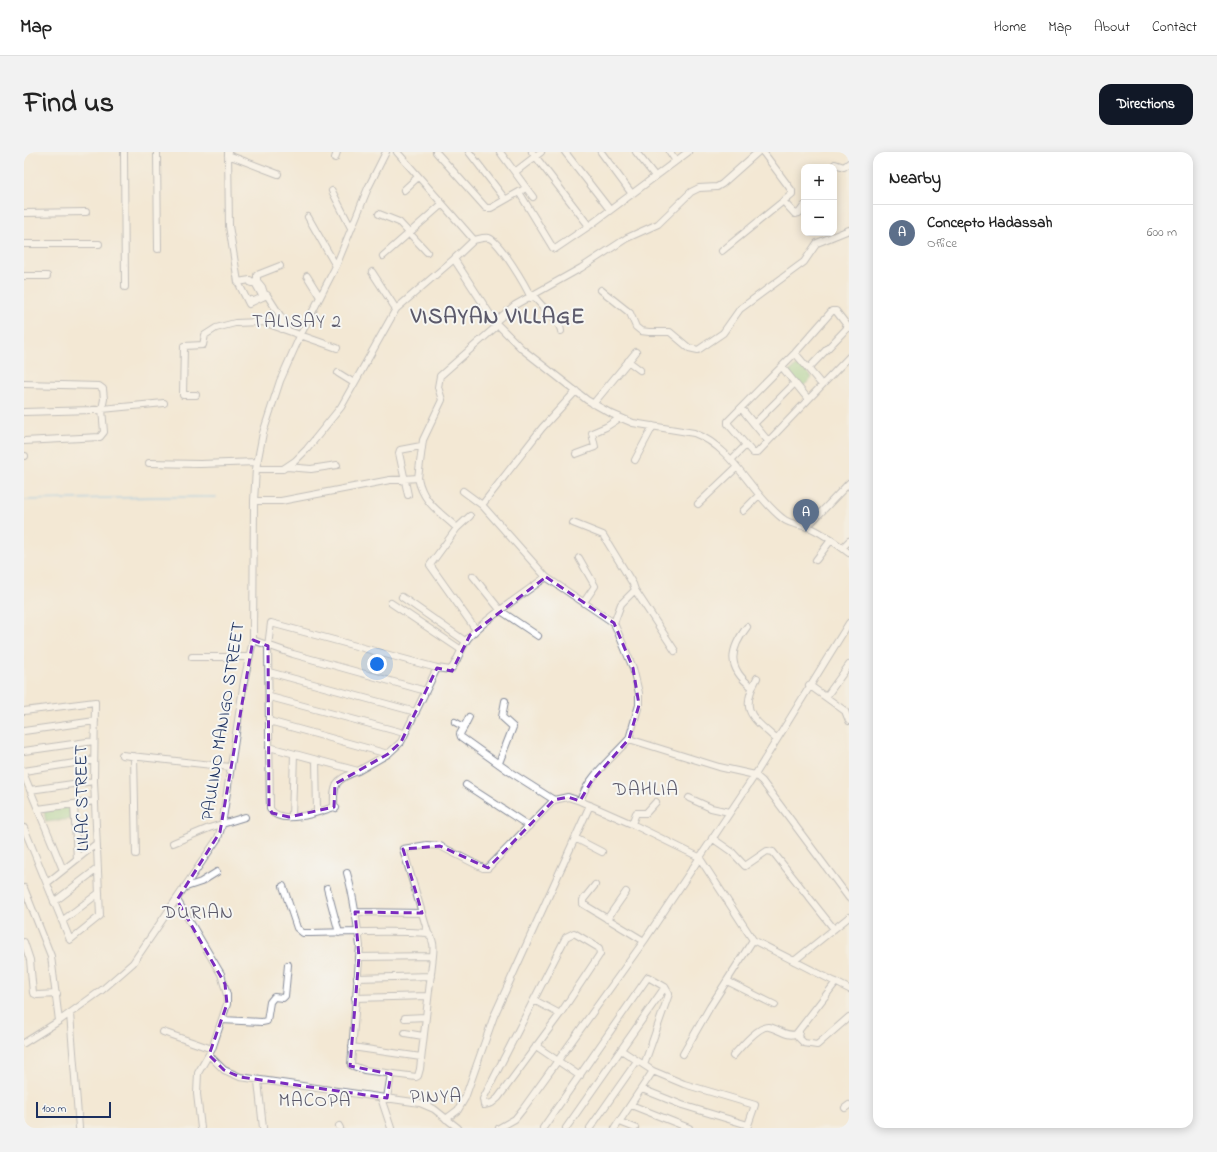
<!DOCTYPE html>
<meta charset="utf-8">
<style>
:root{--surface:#fff;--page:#f2f2f2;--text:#222;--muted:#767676;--line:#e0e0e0;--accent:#111827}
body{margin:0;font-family:"Indie Flower",sans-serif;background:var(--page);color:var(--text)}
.controls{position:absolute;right:12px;top:12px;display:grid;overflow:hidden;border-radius:8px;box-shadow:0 2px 10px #0003}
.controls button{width:36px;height:36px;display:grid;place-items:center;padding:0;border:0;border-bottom:1px solid var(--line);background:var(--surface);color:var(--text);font:20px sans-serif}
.scale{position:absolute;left:12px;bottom:10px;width:75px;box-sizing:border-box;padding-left:4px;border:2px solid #1b2f5e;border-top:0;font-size:11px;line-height:14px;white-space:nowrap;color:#1b2f5e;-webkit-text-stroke:3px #f6f6f2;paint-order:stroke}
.you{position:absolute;left:353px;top:512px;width:14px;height:14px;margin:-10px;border:3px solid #fff;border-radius:50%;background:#1a73e8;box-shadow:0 0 0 6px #1a73e833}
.badge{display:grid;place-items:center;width:26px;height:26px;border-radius:50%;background:var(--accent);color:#fff;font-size:13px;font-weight:700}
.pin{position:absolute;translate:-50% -33px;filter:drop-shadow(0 1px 2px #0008)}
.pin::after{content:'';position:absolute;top:21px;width:14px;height:12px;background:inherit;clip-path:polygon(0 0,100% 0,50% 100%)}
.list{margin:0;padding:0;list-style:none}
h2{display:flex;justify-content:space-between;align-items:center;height:52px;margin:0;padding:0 16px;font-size:17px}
h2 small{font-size:13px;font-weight:400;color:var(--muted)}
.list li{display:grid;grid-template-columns:26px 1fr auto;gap:12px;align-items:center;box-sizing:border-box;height:56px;padding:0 16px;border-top:1px solid var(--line)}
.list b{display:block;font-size:15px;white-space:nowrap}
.list p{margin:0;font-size:13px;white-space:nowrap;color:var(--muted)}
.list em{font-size:13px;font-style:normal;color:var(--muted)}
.map{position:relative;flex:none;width:825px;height:976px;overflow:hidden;border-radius:12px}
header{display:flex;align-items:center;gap:24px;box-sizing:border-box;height:56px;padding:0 20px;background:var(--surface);border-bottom:1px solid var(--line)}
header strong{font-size:19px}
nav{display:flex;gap:22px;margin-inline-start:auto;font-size:14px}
.intro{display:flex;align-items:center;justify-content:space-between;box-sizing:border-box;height:96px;padding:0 24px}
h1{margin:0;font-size:28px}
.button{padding:10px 18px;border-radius:12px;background:var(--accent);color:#fff;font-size:14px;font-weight:700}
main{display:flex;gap:24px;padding:0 24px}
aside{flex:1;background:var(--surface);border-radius:12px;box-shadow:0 2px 10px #0003}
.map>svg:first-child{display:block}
.green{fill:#8ece85;stroke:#547e72}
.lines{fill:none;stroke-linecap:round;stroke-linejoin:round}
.stream{stroke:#6db7e6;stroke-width:1.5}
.minor-casing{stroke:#878c99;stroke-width:8}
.minor{stroke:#fff;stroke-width:6}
.marked{fill:none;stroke:#7b2cbf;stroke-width:3;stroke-dasharray:8 5;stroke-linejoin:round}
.labels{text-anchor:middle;stroke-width:4;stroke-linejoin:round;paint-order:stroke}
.street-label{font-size:18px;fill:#1b2f5e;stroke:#f6f6f2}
.neighbourhood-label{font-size:19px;letter-spacing:1px;fill:#5c5a6b;stroke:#f6f6f2}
.district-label{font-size:22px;font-weight:bold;letter-spacing:1px;fill:#5c5a6b;stroke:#f6f6f2}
</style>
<header>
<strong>Map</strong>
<nav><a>Home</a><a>Map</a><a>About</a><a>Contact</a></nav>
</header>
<div class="intro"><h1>Find us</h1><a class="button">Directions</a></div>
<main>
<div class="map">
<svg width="825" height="976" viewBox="0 0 825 976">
<rect width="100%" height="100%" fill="#f6f6f2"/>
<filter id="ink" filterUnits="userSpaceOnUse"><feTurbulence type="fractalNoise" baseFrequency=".025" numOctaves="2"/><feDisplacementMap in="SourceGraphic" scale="8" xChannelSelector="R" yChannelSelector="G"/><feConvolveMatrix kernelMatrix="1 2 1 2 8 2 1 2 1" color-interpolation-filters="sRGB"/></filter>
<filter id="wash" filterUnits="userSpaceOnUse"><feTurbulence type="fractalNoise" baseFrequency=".012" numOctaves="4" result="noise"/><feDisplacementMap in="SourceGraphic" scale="16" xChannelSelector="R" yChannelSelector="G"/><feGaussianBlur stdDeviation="0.9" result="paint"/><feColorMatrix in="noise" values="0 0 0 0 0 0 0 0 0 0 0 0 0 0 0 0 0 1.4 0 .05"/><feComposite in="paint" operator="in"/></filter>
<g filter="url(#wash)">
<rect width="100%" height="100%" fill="#f3e8d4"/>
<path class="green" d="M776,211L788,226L778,235L765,220Z
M45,655L47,667L22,670L20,659Z"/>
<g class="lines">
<path class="stream" d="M0,348L133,345H192"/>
</g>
</g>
<g filter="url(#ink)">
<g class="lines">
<g class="minor-casing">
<path id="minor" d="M100,0L101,135
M133,0L134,97
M204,0L205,74L214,130
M373,0L450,88L430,107L471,170L498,197L563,248L588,262L609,271L670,281C710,296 726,341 758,366C767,374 779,372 789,377C802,383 814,393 825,401
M412,0L462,56H467L502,36
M445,0L481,47
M476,0L509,45
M508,0L565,74
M541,0L586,58
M577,0L608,42
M612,0L631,24
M646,0L652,9
M204,3L254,22
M311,6L313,0
M808,15L811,12L820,15L825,11
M491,20L517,0
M380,38L394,25
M308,39L327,76
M495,40L529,96L531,97L565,74L664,0
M759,49L771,62L775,61L780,54
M0,61L62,60
M355,62L375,70L403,100
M284,65L312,114
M450,88C455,87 460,85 465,86C476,90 502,134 507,146
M0,92H75
M698,99L768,42V39L739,0
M359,104L417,53
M348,120L372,157
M0,124H23
M283,124L296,145
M233,129V123L256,114
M577,138L606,161L612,175L617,179L625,180H646L665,196L674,198L699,181L716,157L780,110L793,91L825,78
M510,144C517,155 536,169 537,179
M239,145L230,129H233L238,135L241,144
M224,150L214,130L226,128L227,131H231
M225,152L224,150L227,148L228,150L243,143L259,168L258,177
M471,170L491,153L557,116L603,86L634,72L667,40L675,36L693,35L698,32L734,0
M825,176L812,159H808L771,201L704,269V272L729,301H733L825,205
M771,201L798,233
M604,209L616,218
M758,215L784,247
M785,216L824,175
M314,221L330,231
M0,232L75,234L79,237L80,247L78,257L80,280L76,285L0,289
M172,243H159L160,194L179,193L181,183L192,176L211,171L239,170L313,196
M569,252L612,200
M717,256L744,289
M0,260L68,258L140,251
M730,272L771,231
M552,302L571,295L568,281L582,275L596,266
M0,304H1
M611,308L629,274
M707,308L722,293
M125,311L176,312L233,310
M263,315L287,317L313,313
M232,317H259L271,309L283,297L317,255L372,157L430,107
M394,326L399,288L418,248L414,235L416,224L474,173
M439,339L458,353L522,425L590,471L609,516L615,541V553L605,587L695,615L731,623L738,629L825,746
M384,343L375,301L376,298L397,294
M230,349H257L366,328L394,326C399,351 416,360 433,376
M674,352L713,315
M458,353L518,276L552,239
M719,359L735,343
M446,364L433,376L406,413L452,478
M549,371L579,383L609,432L611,438L597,452L590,471
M783,375L825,331
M818,396L825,389
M555,406L571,434L560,450
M792,408L807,388
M449,424L477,459L514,484
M611,438L651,499
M378,445L441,489
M367,451L436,497
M723,475C705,498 703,516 728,535
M229,488L269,502L402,539
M168,505H225
M245,520L392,560
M733,526C715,559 728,565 752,587
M785,533L821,559L825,569
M246,545L380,581
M802,545L825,513
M0,559L71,550L70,629L76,764L46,788L0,676
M245,569L364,602
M431,570L440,575L436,582L437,585L486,620L530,648
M440,575L445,565
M0,579L71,569
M245,595L334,619L364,602L377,590L413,516
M0,599L70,589
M98,603L206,615
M110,604L112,702
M292,608L293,660
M475,611L489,575L478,565L481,549
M0,619L70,608
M0,623L39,718
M442,633L505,674
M6,638L70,629
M665,646L687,656L705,660
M556,649C564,625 588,606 605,587
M50,652L53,707
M310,655C295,660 257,674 246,657L244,494L247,471L413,516L426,518C433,513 437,493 446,484C466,463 498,443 522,425
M312,656L310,655C309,632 311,627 334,619
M14,657L71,649
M268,665L270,602
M608,672L612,661H622L632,650
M551,686L578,700
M688,686L708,700L721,714L743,699L749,700L810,777
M149,691L185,676L221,665
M23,731L72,692
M571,733L559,748V752L620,789
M259,734L273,776L279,781C321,781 363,778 404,781C410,788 410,795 409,804L396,917L394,924L392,925L340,918L327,913L336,794C333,770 330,745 323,721
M162,735L177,730L193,720
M0,736L27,804L35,869
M303,736L315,781
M153,748L197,822L203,843V852L188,897L174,921L173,942L177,976
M30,750L73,717
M331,760L398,761
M583,767L602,740
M38,769L75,741
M404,781L379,697L403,693L416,694L459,716H464L530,648L544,645L556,649L608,672L675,705L729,788L686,855L659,902
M550,781L575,796L576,802L536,862L474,946L468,951L460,953L459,947L542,785Z
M729,788L825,837
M0,790L6,808L9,841L13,843L33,842
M335,805L409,804
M770,809L825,765
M333,826L407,824
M703,829L751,853
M331,846L404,844
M510,848L536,862
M46,862L55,976
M381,866L401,865
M198,868L238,870L243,869L246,850L250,845L259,846L261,844L264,813
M139,880L188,897
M775,880L774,885L780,891L793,893L825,865
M381,881L399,884
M0,891L35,869L78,838L109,811L194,686L198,673L220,529L229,488L230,349L232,317L239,281L256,229L276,184L312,114L344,36L362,0
M512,894L556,924
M328,895L397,905
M597,898L629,919L660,932L731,953L723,976
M185,903L200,918L216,925L396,951L410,957L434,976
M709,904C716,896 735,873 745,875C755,877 762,885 772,882L812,830
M234,929L239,976
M618,937L658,953L724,973
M357,946L367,976
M363,946L367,922
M607,953L665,976
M821,956L825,953
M422,967L434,958L441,946L470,864L566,653
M596,970L611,976
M315,974L316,976
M475,976L491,967L499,957L620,789L731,623L825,471
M519,976L624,825L641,835L645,842L620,913
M542,976L641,835
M566,976L613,909
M591,976L629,919"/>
</g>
<use href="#minor" class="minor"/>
</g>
</g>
<path d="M0 0H825V976H0ZM522,425L590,471L609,516L615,553L605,587L567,630L556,649L544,645L530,648L464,716L416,694L379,697L398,761L331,760L335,805L326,914L367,922L363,946L216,925L200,918L185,903L203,852L201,832L153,748L196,680L229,488L244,494L245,655L248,661L265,665L310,655L311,632L364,602L377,590L413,516L428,519L446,483Z" fill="#f3e8d4" fill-opacity=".55" fill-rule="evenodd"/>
<path class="marked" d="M522,425L590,471L609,516L615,553L605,587L567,630L556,649L544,645L530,648L464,716L416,694L379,697L398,761L331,760L335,805L326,914L367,922L363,946L216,925L200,918L185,903L203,852L201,832L153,748L196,680L229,488L244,494L245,655L248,661L265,665L310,655L311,632L364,602L377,590L413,516L428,519L446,483Z"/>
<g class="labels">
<g class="street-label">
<text transform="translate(198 569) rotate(-81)" y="6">PAULINO MANIGO STREET</text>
<text transform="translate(57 646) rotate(-91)" y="6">LILAC STREET</text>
</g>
<g class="neighbourhood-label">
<text x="273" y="175">TALISAY 2</text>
<text x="622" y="643">DAHLIA</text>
<text x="174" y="766">DURIAN</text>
<text x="412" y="950">PINYA</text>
<text x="291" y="954">MACOPA</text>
</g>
<g class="district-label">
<text x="474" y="171">VISAYAN VILLAGE</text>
</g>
</g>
</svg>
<div class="controls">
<button>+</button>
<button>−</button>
</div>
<div class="scale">100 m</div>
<div class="you"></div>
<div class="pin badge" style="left:782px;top:380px;background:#5c6f8a">A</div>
</div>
<aside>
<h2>Nearby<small></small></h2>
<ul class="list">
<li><span class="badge" style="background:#5c6f8a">A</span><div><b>Concepto Hadassah</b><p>Office</p></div><em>600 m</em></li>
</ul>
</aside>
</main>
